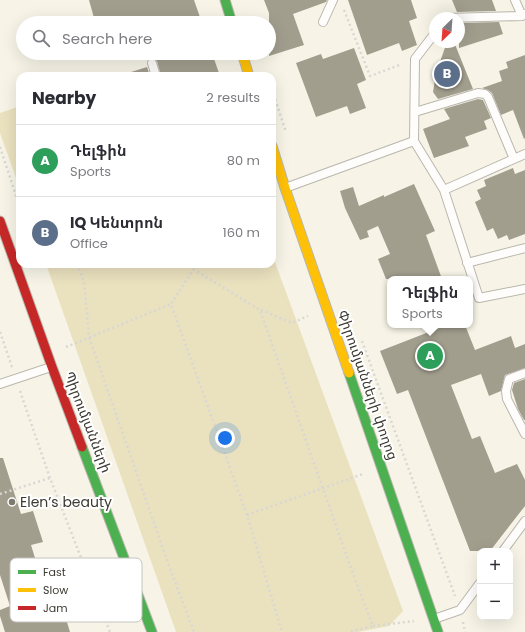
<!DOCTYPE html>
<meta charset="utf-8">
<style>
:root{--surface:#fff;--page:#f2f2f3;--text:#2b2b33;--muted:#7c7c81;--line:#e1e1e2;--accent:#1a73e8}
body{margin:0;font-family:Poppins,"Noto Sans Armenian",sans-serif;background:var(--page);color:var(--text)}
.controls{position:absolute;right:12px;bottom:12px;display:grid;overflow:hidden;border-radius:8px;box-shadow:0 4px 16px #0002}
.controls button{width:36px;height:36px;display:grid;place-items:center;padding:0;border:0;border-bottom:1px solid var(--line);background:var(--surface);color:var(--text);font:20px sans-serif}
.compass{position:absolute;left:429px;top:12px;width:36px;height:36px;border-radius:50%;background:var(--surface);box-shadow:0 4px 16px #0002;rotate:205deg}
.you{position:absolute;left:225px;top:438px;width:14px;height:14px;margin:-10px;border:3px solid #fff;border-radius:50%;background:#1a73e8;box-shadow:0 0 0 6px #1a73e833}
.badge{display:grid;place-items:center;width:26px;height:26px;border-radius:50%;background:var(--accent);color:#fff;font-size:13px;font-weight:700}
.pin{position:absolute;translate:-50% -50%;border:2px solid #fff;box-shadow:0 1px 4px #0006}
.popup{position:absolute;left:387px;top:276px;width:86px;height:52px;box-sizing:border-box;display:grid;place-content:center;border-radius:8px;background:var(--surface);filter:drop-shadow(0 1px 3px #0005);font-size:13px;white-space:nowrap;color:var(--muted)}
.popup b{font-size:15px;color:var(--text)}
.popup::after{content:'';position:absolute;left:50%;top:100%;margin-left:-8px;border:8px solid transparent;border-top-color:var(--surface)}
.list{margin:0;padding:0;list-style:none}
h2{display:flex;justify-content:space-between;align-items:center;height:52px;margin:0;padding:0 16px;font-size:17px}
h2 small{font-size:13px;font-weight:400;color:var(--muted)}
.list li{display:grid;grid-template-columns:26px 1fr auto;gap:12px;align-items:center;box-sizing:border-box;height:72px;padding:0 16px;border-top:1px solid var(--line)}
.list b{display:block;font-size:15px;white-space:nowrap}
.list p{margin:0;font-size:13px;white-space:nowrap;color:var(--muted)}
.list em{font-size:13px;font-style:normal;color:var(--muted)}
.icon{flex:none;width:22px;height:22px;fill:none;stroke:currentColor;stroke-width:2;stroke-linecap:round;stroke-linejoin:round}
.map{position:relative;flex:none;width:525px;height:632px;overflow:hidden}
.search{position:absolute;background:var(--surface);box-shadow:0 4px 16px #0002;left:16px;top:16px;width:260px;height:44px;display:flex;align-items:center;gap:10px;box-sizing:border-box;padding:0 14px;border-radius:22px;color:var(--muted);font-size:15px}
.panel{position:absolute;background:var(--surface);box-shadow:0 4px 16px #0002;left:16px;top:72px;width:260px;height:196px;border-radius:12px}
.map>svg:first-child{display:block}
.green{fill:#eae1bf}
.building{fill:#a29e8e}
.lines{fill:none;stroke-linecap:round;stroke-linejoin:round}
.lane-casing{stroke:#b9b7ad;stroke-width:10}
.fast-casing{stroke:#b9b7ad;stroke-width:11}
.slow-casing{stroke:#b9b7ad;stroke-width:11}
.jam-casing{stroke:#b9b7ad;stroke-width:11}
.path{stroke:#d8d7d3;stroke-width:2.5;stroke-dasharray:2 3;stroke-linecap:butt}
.lane{stroke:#fefdfb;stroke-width:8}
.fast{stroke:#4caf50;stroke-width:9}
.slow{stroke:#ffc107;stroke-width:9}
.jam{stroke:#c62828;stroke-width:9}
.poi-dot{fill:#7d7a70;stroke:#fff;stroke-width:1.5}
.labels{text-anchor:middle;stroke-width:4;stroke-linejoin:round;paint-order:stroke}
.street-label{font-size:14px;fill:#3b3930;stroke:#fff}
.poi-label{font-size:14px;fill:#3b3930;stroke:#fff;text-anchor:start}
.key{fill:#fff;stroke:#c4c4c1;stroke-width:1}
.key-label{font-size:11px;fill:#3b3930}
</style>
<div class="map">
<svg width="525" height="632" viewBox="0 0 525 632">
<rect width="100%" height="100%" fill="#f7f4e7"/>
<path class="green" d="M20,106V189L0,133V113Z
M272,254L403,611L389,626L358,632H176L46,264H272Z"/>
<path class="building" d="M89,0H194L202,23H98L97,17L94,18Z
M264,0H327L326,2L293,14L304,45L269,56V13Z
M348,0H411L417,18L409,21L417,45L402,51L399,43L367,55Z
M452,0H492L496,11L457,12Z
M499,22L503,34L459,48V23Z
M447,42H454L473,89L438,99L433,92L436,73Z
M354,48L366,80L357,84L366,108L350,114L347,106L316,117L296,63L321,54L323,59Z
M152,53H212L220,76H161L157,61L153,58Z
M525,55V138L524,139L513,110L501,115L492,93L488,90L482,88L502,81L499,71L508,68L506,62Z
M147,67L150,76H129L128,73Z
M478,99L483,100L491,118L484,121L487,129L465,137L469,146L434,158L423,129L450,119L444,109Z
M513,168L515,174L525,170V234L509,240L507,235L498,239L493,228L487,231L475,202L481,199L477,190L486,186L484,180Z
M414,184L435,231L426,235L442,279H386L378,259L390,254L378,226L367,231L369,237L360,240L345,208L340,191L353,187L359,206L384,195V197Z
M447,325H465L475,350L511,336L515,348L525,344V368L505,375L501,391L489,396L481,374L451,385L472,439L480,436L495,473L517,464L525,480V506L490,551H470L408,390L397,394L380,351Z
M525,379V420H524L518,409L512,390L514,383Z
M0,458H3L21,514L33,511L43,542L31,545L52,613L63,609L70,632H5L0,616V610L10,606L0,575Z"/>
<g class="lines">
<g class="lane-casing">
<path id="lane" d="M515,0L522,16
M447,18L522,16L525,14
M323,22L333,0
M435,33L415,59L414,141L444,190L479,298L525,289
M152,63L156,76
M415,112L478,93L485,94L488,97L514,159
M285,188L414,141
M444,190L525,154
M467,263L525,248
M525,373L509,379L506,391L507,399L525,434
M0,384L51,367
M503,551L525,521
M434,619L460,610L480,583"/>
</g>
<g class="fast-casing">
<path id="fast" d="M225,0L232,23
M349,373L438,632
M82,447L152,632"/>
</g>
<g class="slow-casing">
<path id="slow" d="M242,53L249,76
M272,146L285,188L349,373"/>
</g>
<g class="jam-casing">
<path id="jam" d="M0,221L52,367L82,447"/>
</g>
<path class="path" d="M344,10L370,76L402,64
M272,90L286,132
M0,147L20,208
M77,264L84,282L89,337L169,566L194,632
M197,264L171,304L247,515L282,632
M193,269L260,310L352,571L373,626L348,632
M261,310L292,323L308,316
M0,332L12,367
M362,341L455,596
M66,347L171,304
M20,391L50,478L110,632
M0,494L50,478
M247,515L363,474
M463,622L465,632
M373,626L414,621"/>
<use href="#lane" class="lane"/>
<use href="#fast" class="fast"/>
<use href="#slow" class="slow"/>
<use href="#jam" class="jam"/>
</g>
<circle class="poi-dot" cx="12" cy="502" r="4"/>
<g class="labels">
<g class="street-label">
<text transform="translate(368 385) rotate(71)" y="5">Փիրումյանների փողոց</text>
<text transform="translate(88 422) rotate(69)" y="5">Պիրումյանների</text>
</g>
<g class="poi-label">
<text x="20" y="507">Elen’s beauty</text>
</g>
</g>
<rect x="10" y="558" width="132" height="64" rx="6" class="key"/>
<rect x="18" y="570" width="18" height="4" fill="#4caf50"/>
<rect x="18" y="588" width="18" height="4" fill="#ffc107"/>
<rect x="18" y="606" width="18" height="4" fill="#c62828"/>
<g class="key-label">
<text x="43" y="576">Fast</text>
<text x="43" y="594">Slow</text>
<text x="43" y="612">Jam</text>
</g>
</svg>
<div class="controls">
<button>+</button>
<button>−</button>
</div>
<svg class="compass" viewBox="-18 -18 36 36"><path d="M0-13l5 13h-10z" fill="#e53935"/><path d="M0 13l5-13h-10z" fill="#7c7c81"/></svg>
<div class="you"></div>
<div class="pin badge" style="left:430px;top:356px;background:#2e9e5b">A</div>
<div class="popup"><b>Դելֆին</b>Sports</div>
<div class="pin badge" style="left:447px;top:74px;background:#5c6f8a">B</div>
<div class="search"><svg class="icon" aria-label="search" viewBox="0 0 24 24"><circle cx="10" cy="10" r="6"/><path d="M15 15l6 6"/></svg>Search here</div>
<section class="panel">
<h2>Nearby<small>2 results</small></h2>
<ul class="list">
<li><span class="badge" style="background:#2e9e5b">A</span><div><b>Դելֆին</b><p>Sports</p></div><em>80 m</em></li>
<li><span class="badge" style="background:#5c6f8a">B</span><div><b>IQ Կենտրոն</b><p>Office</p></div><em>160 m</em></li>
</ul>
</section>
</div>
